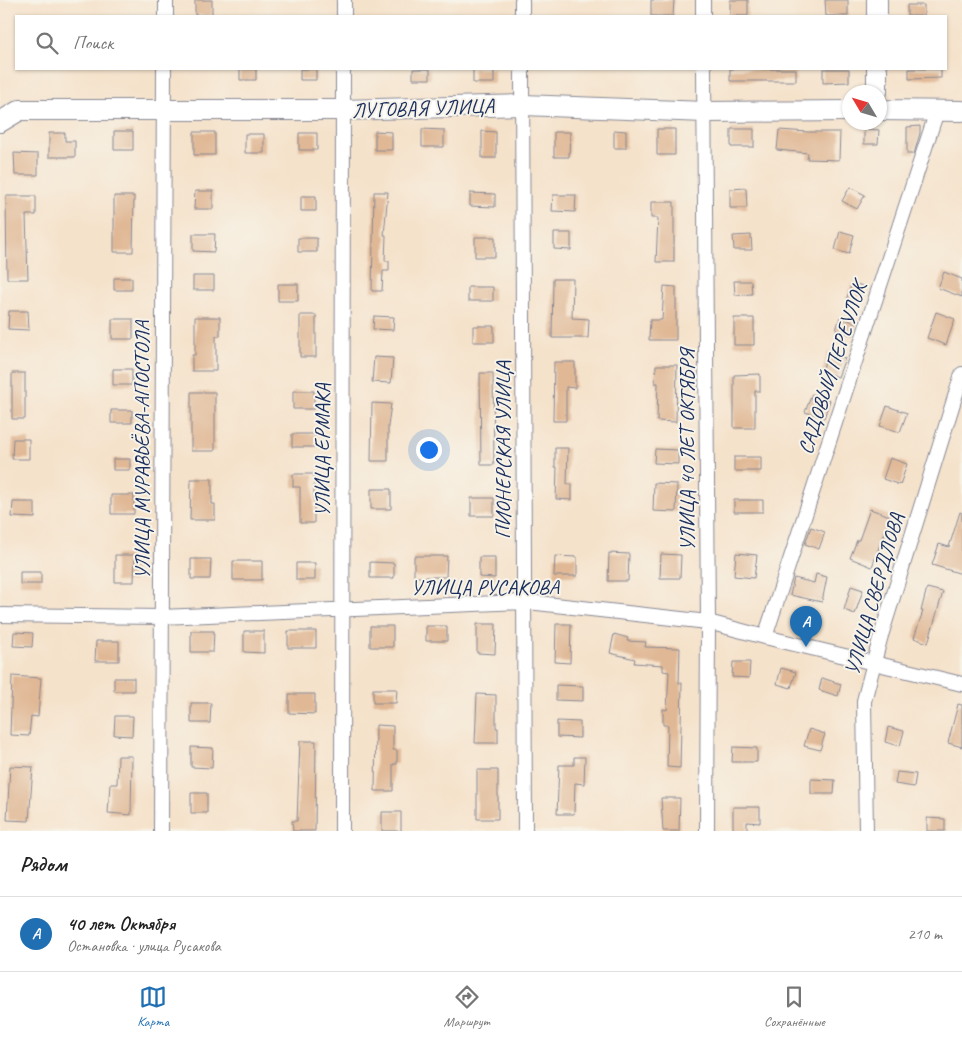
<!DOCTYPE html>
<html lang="ru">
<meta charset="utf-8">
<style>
:root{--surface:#fff;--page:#f6f6f6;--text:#222;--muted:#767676;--line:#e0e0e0;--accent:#1f6fb2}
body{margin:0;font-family:Caveat,sans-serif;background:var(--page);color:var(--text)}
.compass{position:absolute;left:842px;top:85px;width:45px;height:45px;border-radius:50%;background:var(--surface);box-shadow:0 1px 4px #0004;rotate:308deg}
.you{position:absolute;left:428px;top:449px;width:18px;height:18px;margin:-12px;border:4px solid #fff;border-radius:50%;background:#1a73e8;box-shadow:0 0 0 8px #1a73e833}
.badge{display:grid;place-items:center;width:32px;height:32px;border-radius:50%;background:var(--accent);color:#fff;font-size:16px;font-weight:700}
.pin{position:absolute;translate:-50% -41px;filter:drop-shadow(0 1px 2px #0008)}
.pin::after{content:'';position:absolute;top:26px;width:18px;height:15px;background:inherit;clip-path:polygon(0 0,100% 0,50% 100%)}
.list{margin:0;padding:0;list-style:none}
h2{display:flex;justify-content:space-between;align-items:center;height:65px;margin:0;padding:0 20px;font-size:21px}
h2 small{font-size:16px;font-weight:400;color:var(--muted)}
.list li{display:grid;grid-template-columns:32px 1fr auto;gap:15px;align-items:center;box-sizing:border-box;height:75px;padding:0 20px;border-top:1px solid var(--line)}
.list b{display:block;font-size:19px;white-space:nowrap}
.list p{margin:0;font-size:16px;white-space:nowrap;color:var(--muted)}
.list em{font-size:16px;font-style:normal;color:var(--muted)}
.icon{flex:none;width:28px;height:28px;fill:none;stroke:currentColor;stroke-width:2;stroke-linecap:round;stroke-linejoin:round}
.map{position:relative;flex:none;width:962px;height:831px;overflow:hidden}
.search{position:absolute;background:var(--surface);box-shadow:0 1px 4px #0004;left:15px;right:15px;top:15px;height:55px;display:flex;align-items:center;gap:12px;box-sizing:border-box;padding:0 18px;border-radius:0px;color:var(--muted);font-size:19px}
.sheet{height:140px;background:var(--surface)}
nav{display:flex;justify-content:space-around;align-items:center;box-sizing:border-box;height:70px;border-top:1px solid var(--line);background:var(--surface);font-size:14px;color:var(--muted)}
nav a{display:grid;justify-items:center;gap:2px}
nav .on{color:var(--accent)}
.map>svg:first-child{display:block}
.building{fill:#e0b895}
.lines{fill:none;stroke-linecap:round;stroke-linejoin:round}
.street-casing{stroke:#888894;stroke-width:16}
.secondary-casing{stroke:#888894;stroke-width:22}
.street{stroke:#fff;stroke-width:14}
.secondary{stroke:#fff;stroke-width:20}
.labels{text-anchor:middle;stroke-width:4;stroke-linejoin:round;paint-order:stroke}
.street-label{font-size:21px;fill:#1b2f5e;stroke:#f7f3e8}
</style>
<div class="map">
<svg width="962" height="831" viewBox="0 0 962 831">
<rect width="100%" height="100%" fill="#f7f3e8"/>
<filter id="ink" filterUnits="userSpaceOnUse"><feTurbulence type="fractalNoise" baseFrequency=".02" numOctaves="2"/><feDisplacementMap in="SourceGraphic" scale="10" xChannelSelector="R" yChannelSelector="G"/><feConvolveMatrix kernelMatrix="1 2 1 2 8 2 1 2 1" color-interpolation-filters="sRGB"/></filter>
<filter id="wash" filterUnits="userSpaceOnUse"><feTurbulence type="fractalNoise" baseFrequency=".0096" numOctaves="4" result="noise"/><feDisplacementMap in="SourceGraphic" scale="20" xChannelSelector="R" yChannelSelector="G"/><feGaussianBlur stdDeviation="1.12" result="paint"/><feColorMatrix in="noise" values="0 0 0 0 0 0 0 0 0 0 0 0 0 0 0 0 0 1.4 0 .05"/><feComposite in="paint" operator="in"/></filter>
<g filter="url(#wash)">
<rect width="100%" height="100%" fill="#f5e2cb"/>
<g id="blocks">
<path class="building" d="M195,0H212V15H195Z
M651,0H674L673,16H651Z
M730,0H748V16H730Z
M825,0H848V16H826Z
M907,5H924V16H907Z
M240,69H256V80H240Z
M300,69H316V80H300Z
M413,69H430V79H413Z
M473,69H494V83H473Z
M730,69H796V81H730Z
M823,69H849V82L823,83Z
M909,69H941V78L909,79Z
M920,126V133L914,154H907V127Z
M422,129L444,130V147H422Z
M657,129H675V155H657Z
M731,129H754V147H731Z
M864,129L879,130L878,144H864Z
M614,130L626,131V148H614Z
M779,130L808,132H840L839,160L807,159L808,153L777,150Z
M114,131H133V150H114Z
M375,131L392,132V150H375Z
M482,131L496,132V158H482Z
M194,132H215V155H194Z
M554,132H570L569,157H554Z
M49,133H65V141H75V157H49Z
M299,133H317V150H299Z
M245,134H264V153H245Z
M14,153L38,154V175H15Z
M850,187L865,195L857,209L842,201Z
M746,188L747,208H730V189Z
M195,191H213V209H194Z
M374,192H388L384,235H386L385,261H389V271H383L382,291H372Z
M470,193L495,194V207L470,206Z
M553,195H576L575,212L552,211Z
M6,196H36V215H26L28,279H7Z
M114,196H134L133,252H114Z
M301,196H316V211H301Z
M651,202H674V262H656L658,218H651Z
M840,231L854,235L849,254L835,250Z
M554,233H571V250L554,249Z
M193,234H215L214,252L193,251Z
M751,235L752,250H734L733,236Z
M475,237H495V257H475Z
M298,238H317V252H298Z
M944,272L962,279V297L938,288Z
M193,276H214V290H193Z
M114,278H132V290H114Z
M553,279H573L572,318L589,319L588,338H552Z
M734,281H751L752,294L735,295Z
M852,283L863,286L858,301L847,298Z
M278,284H298V301H278Z
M664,286L676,287V340H649L650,320H662Z
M468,287H493V301H468Z
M9,311H28L29,330L8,329Z
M936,312L955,319L946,345L927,338Z
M300,315H316V357H300Z
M374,316L394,317L393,330L373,329Z
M195,317H220V336H216V371H192V355H195Z
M840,317L856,323L852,335L836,330Z
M734,318H754V345H734Z
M112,319H133V339H112Z
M473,326H494V342H473Z
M828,352L845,358L838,377L822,371Z
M374,357L393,358L391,383L372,382Z
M554,362H575V388L566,387V421H553Z
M656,365H677L676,422L657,421L658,383H655Z
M113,369H132V385H113Z
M12,373H25V419H12Z
M480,373H493L494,465H481Z
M760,374V391H755V428H734V375Z
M293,391H314V409H293Z
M191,392H215V451H191Z
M812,394L830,400L824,418L805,412Z
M372,403L391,404L388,426V461H371Z
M887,406L907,413L900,432L880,426Z
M111,410H132V423H111Z
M292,434H315V447H292Z
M13,439H29V459H12Z
M555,448H568L567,484H572V500L556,499L557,467H555Z
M655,449L678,450V464L654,463Z
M734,457H761V471H734Z
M890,458L907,464L900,485L883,479Z
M113,459H130V470H113Z
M293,474H314V523H300V487H293Z
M191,479H212V504H215V520H190Z
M654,483L677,484L676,512L653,511Z
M371,489H391V509H371Z
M111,495H134V514H111Z
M471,498H494V516H471Z
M734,500H763V512H734Z
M13,502H35V518L12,517Z
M870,509L890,516L872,567L850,558L857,540H859Z
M960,512L962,513V574L932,565L939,544L949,547Z
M811,527L825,532L819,549L805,544Z
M609,553L629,554L628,581H608Z
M736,553L757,555L754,578L734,576Z
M661,554L681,555L680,578H660Z
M115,555H135L134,582H115Z
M414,556H447L446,577H414Z
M555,556L577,557V576H554Z
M479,557H495V578L479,577Z
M191,559H211L210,579H191Z
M233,561H262V580H233Z
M370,562L394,563V578H370Z
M296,563H315V580H296Z
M20,572H41V584H20Z
M816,574L827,577L822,602L790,595L794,578L814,583Z
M851,586L863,590L855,614L844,610Z
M927,588L943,592L928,643L914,638L923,611H921Z
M477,624H496L495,654L477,653Z
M556,624H571L570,663L555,662Z
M370,626H393V647H370Z
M426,626H447V641H426Z
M191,631H214L213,652H191Z
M244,631H264V653L244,652Z
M288,631H316V648H288Z
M14,632L33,633L32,647L13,646Z
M614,634L628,638L627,641L646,642L645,647L680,648L679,683H682L680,768L667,767L668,725H663V709L667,710L669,672L663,671V665L634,663L635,659L610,653Z
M96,641H119V661H95Z
M733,662H750L749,678L732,677Z
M781,668L796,672L791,688L777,684Z
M12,676L41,678L38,717L31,716L29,736L10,735Z
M114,678H134V691H114Z
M822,678L841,684L838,696L819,690Z
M556,685L583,686V701L556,700Z
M373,689H397L396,703H373Z
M289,694H315V714L289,713Z
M477,694L496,695V728H498V743H475Z
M191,703H211L210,723H191Z
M958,704L962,705V747L948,743Z
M115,716H133L132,736L114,735Z
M557,721L580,722V738L557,737Z
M376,725L393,726V750H397V764H393V791H375Z
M888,727L904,731L900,746L885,742Z
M809,729L825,734L820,750L804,746Z
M300,741H316L315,831H293L292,821H297Z
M191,747L213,748L212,768L191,767Z
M733,747L757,748V762H732Z
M118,756H132L131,815L108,813L110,784H117Z
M574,757H585L584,784L575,783L574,814H557L559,765H574Z
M10,766L33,767L29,821L7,820Z
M477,770H498V819H477Z
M897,772L916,774L914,787L895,784Z
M811,779L835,780L834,794H811Z
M191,793H207V813H191Z
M661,798H680L679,831H663Z
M733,807H760V823L747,822V831H733Z
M382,812H401V831H382Z
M927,818L945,819V831H927Z"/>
</g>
</g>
<g filter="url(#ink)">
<use href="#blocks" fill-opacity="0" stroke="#888894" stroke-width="1"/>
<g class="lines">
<g class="street-casing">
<path id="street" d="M522,0V16
M703,0V16
M166,16V0
M344,16V0
M522,69L525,831
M704,69L708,622L707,831
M0,615L161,617L523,602L537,603L708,622L765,637L962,684
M765,637L937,111
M161,831L164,69
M342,831L343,69
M866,831L864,701L880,639L962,374"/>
</g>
<g class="secondary-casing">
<path id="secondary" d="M877,0V16
M877,69V92
M880,110L962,111
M0,122L20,110H342L523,105L705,112L850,111"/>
</g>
<use href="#street" class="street"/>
<use href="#secondary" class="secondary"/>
</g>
</g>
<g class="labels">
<g class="street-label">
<text transform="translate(423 108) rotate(-2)" y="7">ЛУГОВАЯ УЛИЦА</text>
<text transform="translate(832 368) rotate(-72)" y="7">САДОВЫЙ ПЕРЕУЛОК</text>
<text transform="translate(142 450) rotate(-90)" y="7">УЛИЦА МУРАВЬЁВА-АПОСТОЛА</text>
<text transform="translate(322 450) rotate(-90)" y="7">УЛИЦА ЕРМАКА</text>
<text transform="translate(503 450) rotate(-90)" y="7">ПИОНЕРСКАЯ УЛИЦА</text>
<text transform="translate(687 450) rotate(-90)" y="7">УЛИЦА 40 ЛЕТ ОКТЯБРЯ</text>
<text x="485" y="594">УЛИЦА РУСАКОВА</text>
<text transform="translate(874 594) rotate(-74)" y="7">УЛИЦА СВЕРДЛОВА</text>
</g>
</g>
</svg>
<svg class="compass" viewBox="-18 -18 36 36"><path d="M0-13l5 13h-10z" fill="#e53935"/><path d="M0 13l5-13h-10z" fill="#767676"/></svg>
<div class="you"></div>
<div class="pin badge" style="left:806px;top:647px">A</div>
<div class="search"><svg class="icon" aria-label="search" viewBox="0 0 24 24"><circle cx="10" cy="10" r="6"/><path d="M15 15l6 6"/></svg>Поиск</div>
</div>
<section class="sheet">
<h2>Рядом<small></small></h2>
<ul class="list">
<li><span class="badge">A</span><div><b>40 лет Октября</b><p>Остановка · улица Русакова</p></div><em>210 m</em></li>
</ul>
</section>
<nav>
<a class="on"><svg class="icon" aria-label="map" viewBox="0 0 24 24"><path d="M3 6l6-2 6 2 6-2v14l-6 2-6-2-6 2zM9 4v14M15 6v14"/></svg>Карта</a>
<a><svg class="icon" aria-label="directions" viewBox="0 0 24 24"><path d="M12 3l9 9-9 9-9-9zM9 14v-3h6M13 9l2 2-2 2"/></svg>Маршрут</a>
<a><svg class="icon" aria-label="saved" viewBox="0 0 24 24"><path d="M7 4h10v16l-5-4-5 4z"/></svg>Сохранённые</a>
</nav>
